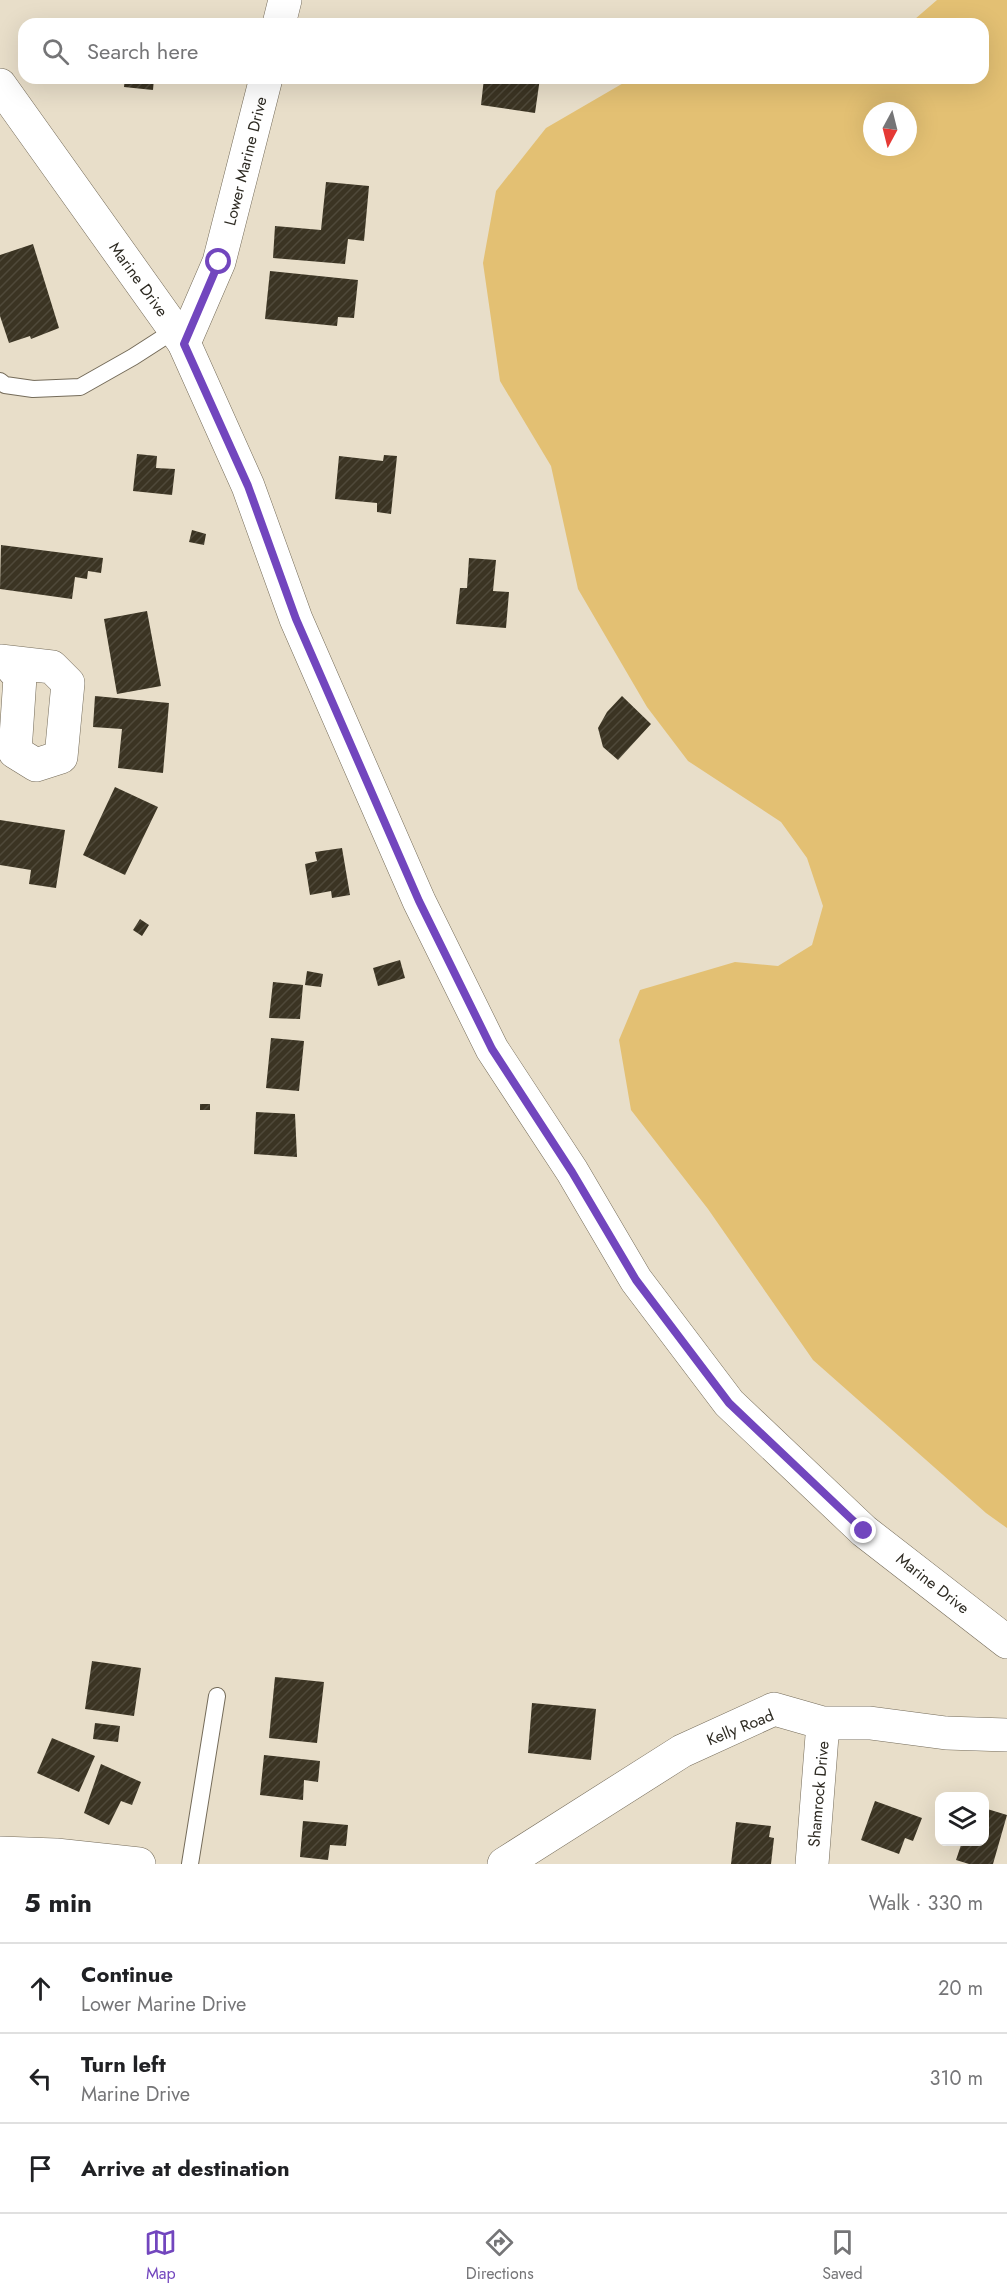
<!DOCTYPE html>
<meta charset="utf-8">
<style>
:root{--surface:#fff;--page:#f2f2f2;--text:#202124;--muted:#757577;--line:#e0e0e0;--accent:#7246be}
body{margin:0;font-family:Jost,sans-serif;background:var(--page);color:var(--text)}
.controls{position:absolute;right:18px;bottom:18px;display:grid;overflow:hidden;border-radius:12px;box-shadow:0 6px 24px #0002}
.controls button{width:54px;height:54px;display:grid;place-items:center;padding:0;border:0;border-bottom:2px solid var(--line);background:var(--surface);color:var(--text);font:30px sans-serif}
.compass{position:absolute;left:863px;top:102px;width:54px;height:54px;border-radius:50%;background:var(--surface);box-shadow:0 6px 24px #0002;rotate:187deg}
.stop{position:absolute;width:18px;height:18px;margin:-14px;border:4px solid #7246be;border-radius:50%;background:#fff}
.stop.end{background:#7246be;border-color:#fff;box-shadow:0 2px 6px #0008}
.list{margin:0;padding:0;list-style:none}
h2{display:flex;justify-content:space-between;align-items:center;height:78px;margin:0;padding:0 24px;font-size:26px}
h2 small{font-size:20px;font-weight:400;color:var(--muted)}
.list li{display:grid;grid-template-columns:39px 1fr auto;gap:18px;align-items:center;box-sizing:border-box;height:90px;padding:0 24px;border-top:2px solid var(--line)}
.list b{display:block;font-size:22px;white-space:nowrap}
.list p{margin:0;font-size:20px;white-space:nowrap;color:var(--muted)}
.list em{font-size:20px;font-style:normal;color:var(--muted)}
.icon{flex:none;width:33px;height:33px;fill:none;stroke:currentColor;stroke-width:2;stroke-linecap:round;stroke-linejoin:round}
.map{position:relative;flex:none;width:1007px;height:1864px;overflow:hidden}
.search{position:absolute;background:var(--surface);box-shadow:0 6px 24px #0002;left:18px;right:18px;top:18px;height:66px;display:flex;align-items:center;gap:15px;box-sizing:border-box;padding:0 21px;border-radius:18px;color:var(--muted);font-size:22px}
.sheet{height:348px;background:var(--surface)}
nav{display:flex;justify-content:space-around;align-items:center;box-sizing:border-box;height:84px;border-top:2px solid var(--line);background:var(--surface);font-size:16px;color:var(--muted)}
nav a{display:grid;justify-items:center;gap:3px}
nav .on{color:var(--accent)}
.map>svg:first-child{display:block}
.water{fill:#e3c073;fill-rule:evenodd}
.building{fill:url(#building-hatch)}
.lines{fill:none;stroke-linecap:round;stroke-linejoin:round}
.service-casing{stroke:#746b59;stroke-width:18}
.minor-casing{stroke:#746b59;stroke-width:34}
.tertiary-casing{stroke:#746b59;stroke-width:34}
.service{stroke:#fff;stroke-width:16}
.minor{stroke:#fff;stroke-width:33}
.tertiary{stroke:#fff;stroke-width:33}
.route{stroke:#7246be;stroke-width:8}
.labels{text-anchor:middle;stroke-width:6;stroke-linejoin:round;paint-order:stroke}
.street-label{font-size:16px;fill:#2d2a22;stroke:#fff}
</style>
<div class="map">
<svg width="1007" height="1864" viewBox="0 0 1007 1864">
<defs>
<pattern id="building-hatch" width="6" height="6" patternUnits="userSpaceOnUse" patternTransform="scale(1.5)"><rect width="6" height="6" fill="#3b3423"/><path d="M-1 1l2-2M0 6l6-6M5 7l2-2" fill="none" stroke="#4f493a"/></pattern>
</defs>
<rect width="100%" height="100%" fill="#e8dec9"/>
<path class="water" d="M937,0H1007V1528L986,1513L813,1360L708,1209L631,1110L619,1040L640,990L735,962L778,966L812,945L823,906L807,858L781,822L688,761L647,707L578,589L551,466L500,381L483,263L496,191L546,128L632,78H983V24H904L915,19ZM872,111H908V147H872Z"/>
<path class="building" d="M125,78H154L153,90L124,87Z
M484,78H540L535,113L481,105Z
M326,182L369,186L364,241L348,239L345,264L273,258L275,226L321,230Z
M33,244L59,328L31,339L30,336L9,343L0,316V255Z
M270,271L358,280L354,318L338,317L337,326L265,319Z
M137,454L157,456L156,468L175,469L172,495L133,491Z
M384,455L397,456L391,514L377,512V503L335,499L339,456L383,461Z
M192,530L206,534L204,545L189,542Z
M1,545L103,558L101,573L88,571L87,579L75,577L72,599L0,589Z
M469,558L496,560L493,591L509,592L506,628L456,624L460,588H467Z
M147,611L161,686L117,694L104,619Z
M95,696L169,703L163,773L118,768L122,729L93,727Z
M622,696L651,724L618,760L603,747L598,728L607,712Z
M115,787L158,807L125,875L83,855Z
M0,820L65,830L56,888L29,884L31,870L0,865Z
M342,848L350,895L332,898L331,891L310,895L305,864L317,861L315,852Z
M140,919L149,925L142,936L133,930Z
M400,960L405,978L378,986L373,968Z
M307,971L323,974L321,987L305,985Z
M273,982L303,985L300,1019L269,1018Z
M271,1038L304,1041L299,1091L266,1088Z
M200,1104H210V1110H200Z
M256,1112L295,1114L297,1157L254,1154Z
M92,1661L141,1668L134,1716L85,1709Z
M275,1677L324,1682L317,1743L269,1738Z
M532,1703L596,1709L591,1760L528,1753Z
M95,1723L120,1726L118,1742L93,1739Z
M52,1738L95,1756L79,1792L37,1773Z
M264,1755L320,1761L318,1782L304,1780L303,1800L260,1795Z
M101,1764L141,1782L132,1805L121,1801L109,1825L84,1813Z
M875,1801L922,1818L913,1841L905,1838L899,1854L861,1840Z
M984,1808L1007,1815L993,1864H969L956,1860L962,1842H984Z
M303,1821L348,1825L346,1846L330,1845L328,1860L300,1857Z
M736,1822L771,1826L769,1837L774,1838L771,1864H731Z"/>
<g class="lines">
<g class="service-casing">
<path id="service" d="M0,381L5,385L33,389L80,387L133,357L175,330
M190,1864L217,1696"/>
</g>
<g class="minor-casing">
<path id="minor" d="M279,24L285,0
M184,343L219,262L266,78
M0,661L52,667L68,683L61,757L36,765L15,752L20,677L7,662
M0,1853L56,1855L139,1864
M504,1864L682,1751L774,1709L823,1723H870L946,1733L1007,1735
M812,1864L823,1723"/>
</g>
<g class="tertiary-casing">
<path id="tertiary" d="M0,85L184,343L248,486L296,619L419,901L492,1049L572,1171L636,1280L729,1403L864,1531L1007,1642"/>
</g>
<use href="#service" class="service"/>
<use href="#minor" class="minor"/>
<use href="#tertiary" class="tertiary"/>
</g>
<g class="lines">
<path class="route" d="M219,262L184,344L248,486L296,619L419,901L492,1049L572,1172L636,1280L729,1403L864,1531"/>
</g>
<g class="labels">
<g class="street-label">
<text transform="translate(245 161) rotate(-76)" y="6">Lower Marine Drive</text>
<text transform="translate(139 279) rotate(54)" y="6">Marine Drive</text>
<text transform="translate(933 1583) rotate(38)" y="6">Marine Drive</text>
<text transform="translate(740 1727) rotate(-22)" y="6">Kelly Road</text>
<text transform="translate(818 1794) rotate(-85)" y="6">Shamrock Drive</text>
</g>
</g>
</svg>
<div class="controls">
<button><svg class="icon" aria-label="layers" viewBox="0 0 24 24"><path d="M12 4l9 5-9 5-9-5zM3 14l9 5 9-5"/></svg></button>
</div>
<svg class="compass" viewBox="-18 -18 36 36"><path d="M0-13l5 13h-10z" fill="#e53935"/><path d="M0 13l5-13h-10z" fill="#757577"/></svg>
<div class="stop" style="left:219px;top:262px"></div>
<div class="stop end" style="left:864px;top:1531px"></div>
<div class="search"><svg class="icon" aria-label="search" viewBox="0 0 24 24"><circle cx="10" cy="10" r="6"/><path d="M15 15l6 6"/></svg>Search here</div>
</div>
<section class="sheet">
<h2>5 min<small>Walk · 330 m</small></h2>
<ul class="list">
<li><svg class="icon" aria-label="ahead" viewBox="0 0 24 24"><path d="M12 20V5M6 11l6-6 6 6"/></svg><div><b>Continue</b><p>Lower Marine Drive</p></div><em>20 m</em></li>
<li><svg class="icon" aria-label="left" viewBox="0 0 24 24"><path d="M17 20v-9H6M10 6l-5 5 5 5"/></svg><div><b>Turn left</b><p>Marine Drive</p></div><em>310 m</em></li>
<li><svg class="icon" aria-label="arrive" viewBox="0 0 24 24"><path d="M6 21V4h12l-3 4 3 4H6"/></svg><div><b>Arrive at destination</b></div></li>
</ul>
</section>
<nav>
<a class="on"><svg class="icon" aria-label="map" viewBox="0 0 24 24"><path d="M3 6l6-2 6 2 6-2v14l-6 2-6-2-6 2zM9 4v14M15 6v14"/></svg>Map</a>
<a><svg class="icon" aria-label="directions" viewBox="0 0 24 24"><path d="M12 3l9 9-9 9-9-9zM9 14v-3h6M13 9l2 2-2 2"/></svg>Directions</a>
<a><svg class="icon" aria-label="saved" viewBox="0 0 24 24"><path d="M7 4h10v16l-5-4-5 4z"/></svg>Saved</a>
</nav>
